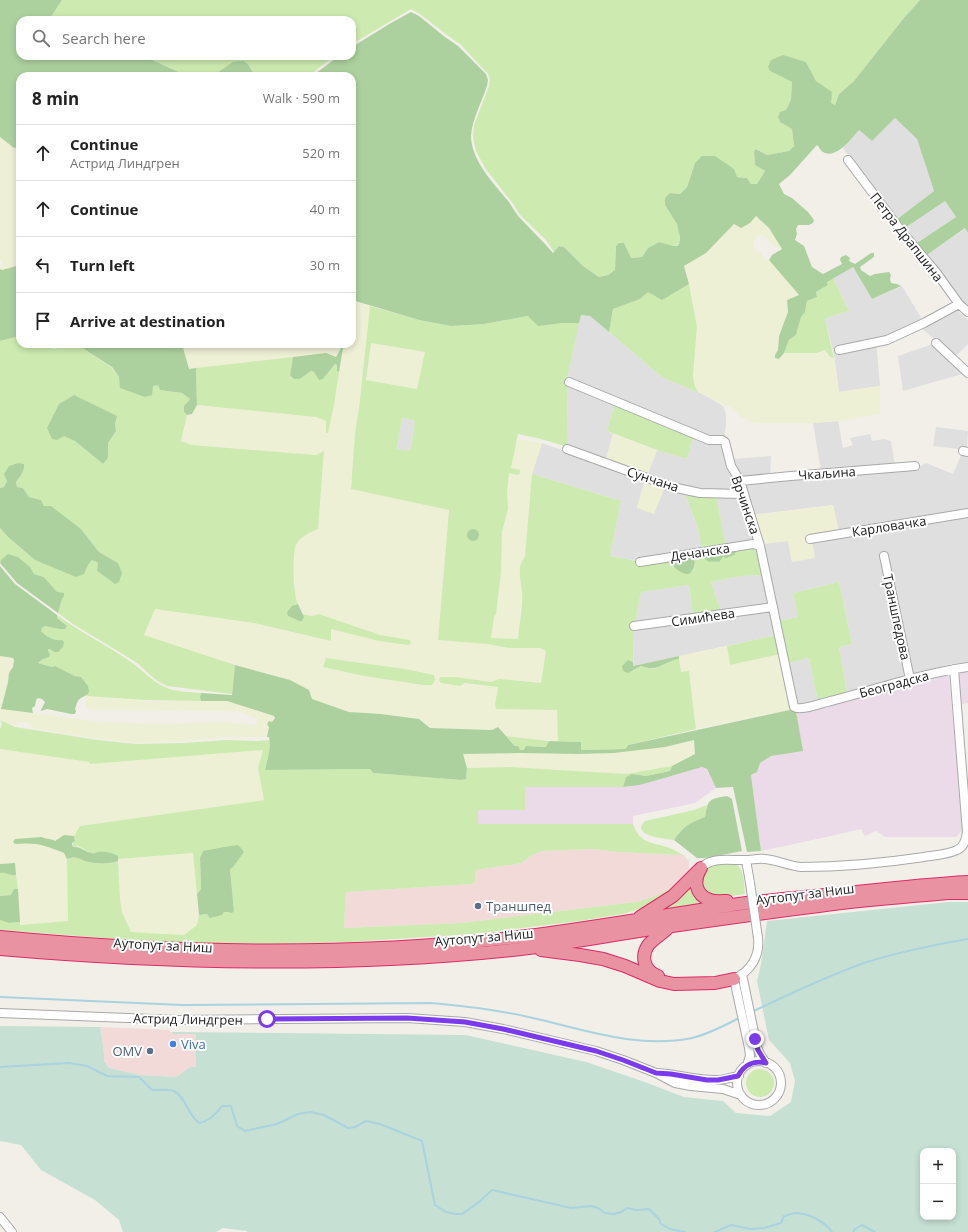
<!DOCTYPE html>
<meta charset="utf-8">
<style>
:root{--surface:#fff;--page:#f2f2f2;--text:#222;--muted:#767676;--line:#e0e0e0}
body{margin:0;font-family:"Open Sans",sans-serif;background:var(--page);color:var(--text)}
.controls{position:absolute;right:12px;bottom:12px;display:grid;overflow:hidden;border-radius:8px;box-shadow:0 2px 6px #0003}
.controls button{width:36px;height:36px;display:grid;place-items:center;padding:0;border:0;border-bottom:1px solid var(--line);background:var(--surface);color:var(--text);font:20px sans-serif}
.stop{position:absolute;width:12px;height:12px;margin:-9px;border:3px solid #7c3aed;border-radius:50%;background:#fff}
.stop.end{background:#7c3aed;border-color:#fff;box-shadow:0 1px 4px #0008}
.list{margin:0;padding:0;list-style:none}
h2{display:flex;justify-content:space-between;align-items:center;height:52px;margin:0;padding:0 16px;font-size:17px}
h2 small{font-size:13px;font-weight:400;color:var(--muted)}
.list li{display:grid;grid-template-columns:26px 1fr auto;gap:12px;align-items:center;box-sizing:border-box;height:56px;padding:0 16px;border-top:1px solid var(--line)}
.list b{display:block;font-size:15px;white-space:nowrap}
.list p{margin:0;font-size:13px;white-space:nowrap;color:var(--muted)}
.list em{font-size:13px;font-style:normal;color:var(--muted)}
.icon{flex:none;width:22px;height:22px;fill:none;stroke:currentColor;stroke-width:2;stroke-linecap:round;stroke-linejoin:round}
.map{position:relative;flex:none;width:968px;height:1232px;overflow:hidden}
.search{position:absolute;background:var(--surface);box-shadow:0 2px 6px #0003;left:16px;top:16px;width:340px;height:44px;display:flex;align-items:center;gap:10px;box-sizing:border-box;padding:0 14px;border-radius:12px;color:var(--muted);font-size:15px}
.panel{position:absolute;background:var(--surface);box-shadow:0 2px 6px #0003;left:16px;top:72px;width:340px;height:276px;border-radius:12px}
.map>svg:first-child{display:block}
.residential{fill:#e0dfdf}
.commercial{fill:#f2dad9}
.industrial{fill:#ebdbe8}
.farmland{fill:#eef0d5;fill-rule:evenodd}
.grass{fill:#cdebb0;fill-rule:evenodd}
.forest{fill:#add19e}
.wetland{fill:#c6e0d4;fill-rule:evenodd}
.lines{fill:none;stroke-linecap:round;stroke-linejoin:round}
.stream{stroke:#aad3df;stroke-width:2}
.minor-casing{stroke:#a9a9a9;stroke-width:10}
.highway-casing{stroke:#dc2a67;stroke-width:14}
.minor{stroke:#fff;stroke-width:8}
.highway{stroke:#e892a2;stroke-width:12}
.minor-bridge-casing{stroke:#a9a9a9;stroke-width:10;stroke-linecap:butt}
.minor-bridge{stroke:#fff;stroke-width:8}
.route{stroke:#7c3aed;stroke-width:5}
.service-dot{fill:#5c6f8a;stroke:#fff;stroke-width:1.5}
.shop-dot{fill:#3f7fe0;stroke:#fff;stroke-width:1.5}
.labels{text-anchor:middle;stroke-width:4;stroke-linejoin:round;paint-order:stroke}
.street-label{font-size:13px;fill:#222;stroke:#fff}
.service-label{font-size:13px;fill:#4e5e75;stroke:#fff;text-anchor:start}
.shop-label{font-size:13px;fill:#366cbe;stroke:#fff;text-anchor:start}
</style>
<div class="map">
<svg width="968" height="1232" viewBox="0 0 968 1232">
<rect width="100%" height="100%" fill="#f2efe9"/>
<path class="residential" d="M895,118L917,139L934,191L896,220L843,148L859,130L872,141Z
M945,201L956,217L914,245L902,230Z
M966,228L968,233V307L924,257Z
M852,266L872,299L902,286L923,321L876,340L880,386L839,392L834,355L825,318L849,311L833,278Z
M956,309L968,320V344L956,356L921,328Z
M580,315L590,316L663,378L701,393L723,406L726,414V424L724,440H712L567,380Z
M933,344L962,374L903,391L898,356Z
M567,383L615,403L607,431L613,434L605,462L568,447Z
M402,418L415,421L410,451L397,450Z
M838,421L843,448L853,445L850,438L870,434L872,441L884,439L891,441L895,466L821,471L813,423Z
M936,427L968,431L967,450L933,446Z
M694,435L721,442L741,492L701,491L673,486L647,476L657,450L687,459Z
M542,443L645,479L637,508L665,487L684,491L698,528L702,551L638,561L610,556L621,501L532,474Z
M962,453L968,455V510L839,532L833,505L751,515L745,486L747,484L917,468L926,463L953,474Z
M771,456L770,476L742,479L735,469L733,459Z
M716,495H742L758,544L726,547Z
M968,517V662L952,664L847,693L839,647L852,644L839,582L793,593L798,617L779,621L762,544L788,541L792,562L812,540Z
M764,575L770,604L721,612L711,582L740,576Z
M689,585L693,615L635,624L641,592Z
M770,610L777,635L633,666L634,629Z
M809,658L818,702L799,705H798L788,663Z"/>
<path class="commercial" d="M592,849L617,852L684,855L689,862V870L674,886L659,896L636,902L461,923L344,928L346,892L472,884L475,881L476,870L522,863L530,856L542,851Z
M100,1027L169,1030L173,1034H196V1067H190L176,1077L140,1075L109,1068L104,1061V1053Z"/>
<path class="industrial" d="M968,670V703L959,705L957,673L959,671Z
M942,674L947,675L949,678L963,829L959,834L956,837H885L876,831L865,836L861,829L822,838L761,851L751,775L757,772L760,763L771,756L802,750L796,711Z
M702,767L707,770L716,788L695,803L633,816V824H478V810L525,787H627L661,779Z"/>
<path class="farmland" d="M0,137L14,148L20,146V265L1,270L0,269L2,263L1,260H0Z
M756,216L769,228L782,248H778L770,243L766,237L759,235L757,236L753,244L754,248L756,252L761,253L765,259L769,260L800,296L787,300L788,312L779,336L778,350L775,355L779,359L784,353H817L825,350L829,356L834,359L839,392L880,386V414L838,421L813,423H755L741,417L729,406H723L720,403L698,392L694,384L693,375L697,327L688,277L684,266L706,253L734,224L750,223Z
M352,300L370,306L359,408L355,433L351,488L449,510L438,640L487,644L509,648H540L546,651L542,683L499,679L491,682L455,677L464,683L474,685L498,687L495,704L496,709L557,710L558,741L506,736L498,727L492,730L430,728L419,719L381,714L349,712L312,699L309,690L290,680L235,665L144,635L155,609L254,623L331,641L330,629L379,641L408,645L410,640L380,635L319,614L312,616L302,614L301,609L295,597L293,558L296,545L301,539L309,533L318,529L324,451L316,455L192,445L181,441L187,415L192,414L197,405L316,417L326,421V433L341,348L336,357L189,369L182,344H352ZM326,658L405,669L423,685L364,676L323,667Z
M371,343L426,352L417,389L366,380Z
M613,434L657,450L647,476L605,462Z
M517,439L542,443L532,474L525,557L521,562V585L522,592L518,639L491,638L494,617L496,614L501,573L502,532L508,509L507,492L509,473L518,475L519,470L510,468Z
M645,479L665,487L654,514L637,508Z
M833,505L839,532L812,540L815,558L792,562L788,541L762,544L751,515Z
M727,646L730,665L780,654L794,709L696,729L694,714L689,672H681L679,656Z
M0,656L13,658L14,660L13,667L9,673L8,682L1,709L102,722L158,724L221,722L255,725L257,722V719L237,711L89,710L86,706L85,702L86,696L145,701H227L274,716L275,718L269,727L267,737H227L182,741L135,743L99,739L32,728V726L31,724L16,721V724L18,726L15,725L8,723L0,719Z
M695,740V754L672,766L626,774L510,767L467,768L463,754L519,753L578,754L614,753L665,747Z
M0,749L90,762V764L263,750L258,768L264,800L80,826L74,836L64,835L55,841L52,839H46L15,844L26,843L42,844L64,853L67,859L68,921L20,925L18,889L15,863L0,864Z
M193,853L199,915L197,925L184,935L131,932L122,912L120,899L118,859Z"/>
<path class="grass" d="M62,0H920L903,19L854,81L839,94L835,105L831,104V92L816,81L806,62L770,71L792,82L791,99L780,122L792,129L794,146L789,151L767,155L757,149L754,151L755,165L765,171L757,184H751L747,178L737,177L695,163L687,187L680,194L670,193L665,205C669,211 674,218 677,224C679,230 683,246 674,246C670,247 663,244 659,242L648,248L642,257L630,258L624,243L616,246L615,270L608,275L599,277L583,266L564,247L559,246L554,252L546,240L519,214L514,205L485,168L476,151L473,137L474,125L489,86L490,80L488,74L460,44L447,35L420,14L411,9L352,44V20H118L115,17L111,20H49Z
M146,56H335L308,76H255L248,64L217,73L216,76H187L146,57Z
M833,278L849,311L825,318L834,359L829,356L825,350L817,353H784L789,340L796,335L801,317L805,312L807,301L817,297L816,292L828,285L827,282Z
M689,284L697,327L693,375L694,384L698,392L663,378L609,332L613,309L640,299L648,291L662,299Z
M370,306L419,320L451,326L484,324L528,316L562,323H579L567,380L568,447L541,439L518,434L511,468L520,470V473L518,475L509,473L507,492L508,509L502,532L501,573L496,614L494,617L491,638L518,639C519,625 523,606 522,592C521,579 516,569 525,556L532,474L621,501L610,556L637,561L670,559L692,572L694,569L695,562L690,555L703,554L711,562H719C726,548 745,548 759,547L764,575L740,576L711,582L721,612L693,615L689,585L641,592L634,629L633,662L628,660L633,671L641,666C658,674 662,662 679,659L681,672L689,671L694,714L696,729L628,745L627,747L625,749L581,750V742L558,741L557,710L496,709L495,704L498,687L464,683L460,686L441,683L439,680L440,677H455L491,682L499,679L541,683L546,651L540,648H509L487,644L438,640L449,510L351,489L355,433L359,408ZM371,343L425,352L417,389L366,380ZM402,418L415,421L410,451L397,449Z
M20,336V344H49L53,349L60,348L62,344H76L111,367L119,377L153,386L158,384L160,390L182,393L190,399L184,406V412L187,415L181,441L192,445L316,455L324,451L318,529C310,532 300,537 296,545C292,555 293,596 298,604L295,605L288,616L299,621H302V614L312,616L319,614L380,635L410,640L411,643L408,645L379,641L331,629V641L254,623L155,609L144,635L235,665L232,694L167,686L156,680L137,663L121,653L73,624L58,613L62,599L44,577L34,574L30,567L1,560L0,563V528L8,537L35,560L84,574L88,565L92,560L98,563L97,571L115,584L118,563L99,552L81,529L44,506L41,500L29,497L23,488L17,487L16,482C20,477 25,471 24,464L7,481L4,487L0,488V341ZM115,423L116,431L108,443V458L103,464L75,441L64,435Z
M293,357L290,377L294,379H300L311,371L314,372L323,379L335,364H337V372H339L334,405L328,433H326V421L316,417L197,405L196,368Z
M615,403L694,435L687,459L657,450L607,431Z
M684,491L716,495L726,547L702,551L698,528Z
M839,582L852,644L839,647L847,693L818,702L809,658L788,663L779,621L798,617L793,593Z
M57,615C80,632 105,644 128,660C141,668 151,681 165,687C175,692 190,692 201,693L200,697L201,701L144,700L86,696L88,694L81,677L75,676L55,666L52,667L38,663L43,659L48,649L62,640C54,641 47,637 41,631V628L45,626L59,629L62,622L57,618Z
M777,635L780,654L730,665L727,646Z
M326,658L405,669L434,675L435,680L432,685H423L364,676L323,667Z
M0,720L15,727L98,740L135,744L183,743L227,740L257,741L270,740C272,750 266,760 265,770L370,769L373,773L461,780L466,779L467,768L510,767L626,774L672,766L670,771L646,776L632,774L626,777L623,787H525V810H478V824H633C640,843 650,842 667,847C673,849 679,853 684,855L617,852L592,849L542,851L530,856L522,863L476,870L475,881L472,884L346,892L344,928L461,923L636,902C661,895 668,892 687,873L688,875L687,877L653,905L623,914L580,921L473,934L350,942L277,944L196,943L117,939L0,930V920L9,923L20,922V925L68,921L67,859C78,855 79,860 89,862C98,864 110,864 118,861L120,899L122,912L131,932L184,935L197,925L199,915L234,911L230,869L200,858L201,889L197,894L193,853L118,859V856L91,853L78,846L73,847L72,846L75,839L74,836L80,826L264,800L258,768L263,750L90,764L89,762L0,749V729L2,724Z
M506,736L549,741L547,747L527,746L525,750H520Z
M707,805L705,817C689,823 684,826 674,840C666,839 629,836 645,821L694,810Z
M722,863C726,864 732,863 735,864C745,868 744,885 745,894L719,898L712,897L703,889L701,874C707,866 713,865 722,863Z
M5,872L13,875H16L18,889H14L12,895L0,896V873Z
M694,878L707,905L661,912L663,908Z
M746 1083a14 14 0 1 1 28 0a14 14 0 1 1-28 0Z"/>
<path class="forest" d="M0,0H62L49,20H20V56H146V57L187,76H20V146L14,148L0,137Z
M920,0H968V233L965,228L924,257L914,245L956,217L945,201L902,230L896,220L934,191L917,139L895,118L872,141L859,130C852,138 836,160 823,152C821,151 819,147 817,145L790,175L779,184L784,194L792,198L808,212L814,220L813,223L809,225H798L796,229L797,234L795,240L804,246L812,267L823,274L842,264L840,260L841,257L846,255L850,258L849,261L855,264L871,253H874V257L860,267L861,270L870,276L875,274L889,272L891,275L890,279L891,283L897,284L901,286L872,299L853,267L827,282L828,285L816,292L817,297L807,301L805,312L801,317L796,335L789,340L784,353L779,359L775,358V355L778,350L779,336L788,312L787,300L799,295L769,260L772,255L782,249L769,228L756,216L750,223L741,228L734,224L706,253L684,266L689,284L662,300L648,292L640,299L613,309L609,332L590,316L581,315L579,323H562L538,326L528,316L484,324L451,326L419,320L352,300V76H312L339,56H352V47L391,23L411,12L419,16L445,37L458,46L486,74L488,80L487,86C482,101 472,120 471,136C471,160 494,184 509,202C512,207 515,212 519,217C530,229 542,240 553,253L559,246L564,247L583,266L599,277L608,275L615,270L616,246L619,243H624L631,258L642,257L648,248L659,242L673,246H677L679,244L680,238L677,224L665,205V198L670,193L680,194L687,187L695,163L702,156H715L734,169L737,177L747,178L751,184H757L765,171L755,165L754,151L756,149L767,155L789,151L794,146L792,129L780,122L778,117L780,112L786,110L791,99L792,82L770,71L768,67L771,60L783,55L806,62L816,81L832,92L831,103L835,105L839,94L854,81L903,19Z
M243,61L248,64L255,76H216L217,73L233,62Z
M20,265V336L0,341V269L2,270Z
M76,344H182L189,369L196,368L197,405L192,414L187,415L184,412V406L190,399L182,393L160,390L158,385L153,386L152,395L145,397L120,388L119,377L112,367Z
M341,348H343L339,372L337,371V365L335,364L323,379L319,380L314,372L311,371L300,379H294L290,376L293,357L326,353L336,357Z
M74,395L117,416L115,423L116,431L108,443V458L103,464L75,441L64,436L57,440L52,439L47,428L59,404Z
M18,463L24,464C25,471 20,477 16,482L17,487L23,488L29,497L41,500L44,506H51L81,529L99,552L118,563L122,573L119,582L115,584L97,571L98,563L92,560L88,565L84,574L76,577L35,560L8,537L0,528V488L4,487L7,481L4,474L9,466Z
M467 535a6 6 0 1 1 12 0a6 6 0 1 1-12 0Z
M735,550L736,552L734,555L726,558L723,557L719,562C711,561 709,564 703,557V554Z
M8,554L18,557L30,567L34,574L44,577L57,592L64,593V596L62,599L58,613L17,583L0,563L1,560Z
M690,555L695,562C692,583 679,572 670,563V559Z
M0,566L15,584L57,615V618L67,626L65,629H59L45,626L42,628L41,631C47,637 54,641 62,640L64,642L63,647L58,652H54L50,649H48V651L50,654L49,657L43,659L38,663L52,667L55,666L75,676L81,677L88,686L89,691L88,694C78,700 79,697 75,709L76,711L75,714H71L47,709L41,711V710L45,702L42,699L38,698L36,700L35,706L32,708L33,713L1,709L8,682L9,673L13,667L14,660L13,658L0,656Z
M298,604L304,617L302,621H299L288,616L287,612L292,606Z
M679,656V659C662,662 658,673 641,666L628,673C624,672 622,670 622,666L628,660L633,662V666Z
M235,665L290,680L309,690L312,699L349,712L381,714L419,719L430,728L492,730L498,727L515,746H518L520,750H524L526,746L546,747L549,741L581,742V750L625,749L627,747L628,745L794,709L796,711L803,751L771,756L760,763L757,772L751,775L761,851L747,852L733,787L716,788L707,769L702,767L661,779L639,785L623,787L626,777L632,774L646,776L670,771L672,766L695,754L694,740L665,747L614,753L578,754L519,753L463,754L467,768L466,779L461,780L373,773L370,769L265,770C267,758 272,749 269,737H267L269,727L267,724L269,721L272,722L275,718L274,716L227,701H201L200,697L201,693L232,695Z
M727,796L732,799L742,851L706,858H697L674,840C684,826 689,823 705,817C708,799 709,799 727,796Z
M64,835L74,836L75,841L72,843V845L73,847C81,846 85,852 92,853C96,854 94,853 98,852C104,851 113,853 118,856V861C110,864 98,864 89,862C79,860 78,855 67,859L64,853C45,845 36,842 15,844L13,842L15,839L42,837C47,840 51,838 55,841Z
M238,845L242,849L244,852L233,867L230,869L234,911L232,913L228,912H224L222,915L210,918L207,914L199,915L197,894L201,889L200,858L203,851L224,847Z
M15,863L16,875C9,876 7,872 0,873V864Z
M14,889H18L20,922L9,923L0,920V896L11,895Z"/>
<path class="wetland" d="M949,902H968V1232H247V1231L223,1228L216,1232H123L119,1220L95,1200L41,1170L21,1145L0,1141V1026L100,1027L104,1053V1061L109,1068L140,1075L176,1077L190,1067H196V1034H173L172,1032L466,1035L586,1062L642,1081L684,1097L723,1101L736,1113L770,1116L791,1102L795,1081L790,1063L769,1040L757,981L761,964L767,921ZM923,1151H953V1217H923Z"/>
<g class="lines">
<path class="stream" d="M0,997L182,1005L431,1003C465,1006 500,1010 533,1018C585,1030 638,1049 692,1038C708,1034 724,1026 739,1018
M752,1012C789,994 826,977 864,963C898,952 933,945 968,939
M0,1067L69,1063L87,1066L107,1076L139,1077L152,1090C158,1090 168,1089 174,1091C185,1096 188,1115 199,1123C209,1122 216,1114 222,1106H231L237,1126L245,1131L277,1124L298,1114L310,1112L324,1115L348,1128L355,1127L366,1121L380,1124L422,1141L435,1205L446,1212L455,1214H462L479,1202L492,1190L571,1208L591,1206L598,1208L605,1213L614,1214L621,1212L627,1208L636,1210L649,1209L659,1219L661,1224L670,1229L685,1232
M715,1232L731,1225L750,1229L764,1228L781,1223L784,1216C788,1215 793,1213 797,1213C810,1214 824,1221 832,1232
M853,1232L855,1229L862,1225L875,1232"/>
<g class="minor-casing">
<path id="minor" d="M848,160L902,232L936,272L959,304L968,312
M936,343L968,373
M839,350L887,340L924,323L959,304
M569,382L709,440H722L725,442L731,466L740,481L760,546L794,707C800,711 819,704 827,702C874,690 920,674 968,667
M567,449L672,487L700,493L743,494
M963,451L968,452
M740,481L791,476L915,466
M810,539L968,513
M884,556L910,679
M640,562L753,544L760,546
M634,626L773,607
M746,860L750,883
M701,868C712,856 731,861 746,860C752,860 758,858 765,859C777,860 789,866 801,867C842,867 884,863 924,857C934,855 947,855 957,850C964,847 966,840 967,832L954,669
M742,974L757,1047L760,1054L766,1063
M0,1013L178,1020L407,1018L465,1022L503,1029L596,1051L623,1060L656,1073L675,1083L691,1086L723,1089L741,1095
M737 1083a22 22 0 1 1 44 0a22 22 0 1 1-44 0Z
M747,1065L750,1056L749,1048L734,979C751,971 760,956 758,938
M658,1073C678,1074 697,1081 717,1080C724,1080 731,1077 739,1076
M0,1217L12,1232"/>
</g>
<g class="highway-casing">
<path id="highway" d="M701,868C693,880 695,895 710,900C715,902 722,901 727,901
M640,917L673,896L699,870
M0,937C178,954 358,957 536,935C604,926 672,914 739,904C778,899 817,896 856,892C893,888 931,884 968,882
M0,949C173,964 348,968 521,949C571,943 622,933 672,926C721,919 770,912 819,906C862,900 905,897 948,893H968
M541,950L580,955L603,959L625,966L660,981L674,984L715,983L734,979
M658,976C644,971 640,956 649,944C655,938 663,933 669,927"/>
</g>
<use href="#minor" class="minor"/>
<use href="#highway" class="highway"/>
<g class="minor-bridge-casing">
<path id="minor-bridge" d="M750,883L758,938"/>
</g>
<use href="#minor-bridge" class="minor-bridge"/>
</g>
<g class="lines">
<path class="route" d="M267,1019L407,1018L465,1022L503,1029L596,1051L623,1060L656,1073L671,1074L707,1080H718L738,1076C744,1065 754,1060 766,1063L758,1050L755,1039"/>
</g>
<g class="service-dot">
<circle cx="478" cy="906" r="4"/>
<circle cx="150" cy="1051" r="4"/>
</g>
<circle class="shop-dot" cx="173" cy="1044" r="4"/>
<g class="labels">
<g class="street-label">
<text transform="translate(907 237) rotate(52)" y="5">Петра Драпшина</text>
<text transform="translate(827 473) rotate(-4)" y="5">Чкаљина</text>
<text transform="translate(653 479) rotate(18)" y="5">Сунчана</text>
<text transform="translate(746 505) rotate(71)" y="5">Врчинска</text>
<text transform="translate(889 526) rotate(-9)" y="5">Карловачка</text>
<text transform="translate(700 552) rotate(-9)" y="5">Дечанска</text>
<text transform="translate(703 617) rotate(-8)" y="5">Симићева</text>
<text transform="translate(897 617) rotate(78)" y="5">Траншпедова</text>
<text transform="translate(894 684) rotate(-15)" y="5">Београдска</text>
<text transform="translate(805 894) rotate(-7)" y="5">Аутопут за Ниш</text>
<text transform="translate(484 937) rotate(-5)" y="5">Аутопут за Ниш</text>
<text transform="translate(163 945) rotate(3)" y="5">Аутопут за Ниш</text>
<text transform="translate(188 1019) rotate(1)" y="5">Астрид Линдгрен</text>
</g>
<g class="service-label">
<text x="486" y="911">Траншпед</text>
<text x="142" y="1056" text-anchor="end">OMV</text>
</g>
<g class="shop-label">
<text x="181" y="1049">Viva</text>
</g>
</g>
</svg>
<div class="controls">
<button>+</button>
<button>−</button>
</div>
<div class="stop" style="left:267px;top:1019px"></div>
<div class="stop end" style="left:755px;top:1039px"></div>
<div class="search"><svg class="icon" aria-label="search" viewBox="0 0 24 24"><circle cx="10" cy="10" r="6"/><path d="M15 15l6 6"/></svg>Search here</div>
<section class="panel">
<h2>8 min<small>Walk · 590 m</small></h2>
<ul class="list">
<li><svg class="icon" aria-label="ahead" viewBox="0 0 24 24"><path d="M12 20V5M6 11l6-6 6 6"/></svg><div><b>Continue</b><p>Астрид Линдгрен</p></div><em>520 m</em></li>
<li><svg class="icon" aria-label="ahead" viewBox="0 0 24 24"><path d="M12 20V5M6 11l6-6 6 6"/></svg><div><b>Continue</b></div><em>40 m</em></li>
<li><svg class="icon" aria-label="left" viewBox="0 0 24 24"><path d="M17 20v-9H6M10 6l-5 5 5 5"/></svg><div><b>Turn left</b></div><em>30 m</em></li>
<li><svg class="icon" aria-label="arrive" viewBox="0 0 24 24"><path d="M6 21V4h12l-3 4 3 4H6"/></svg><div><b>Arrive at destination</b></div></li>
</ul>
</section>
</div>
